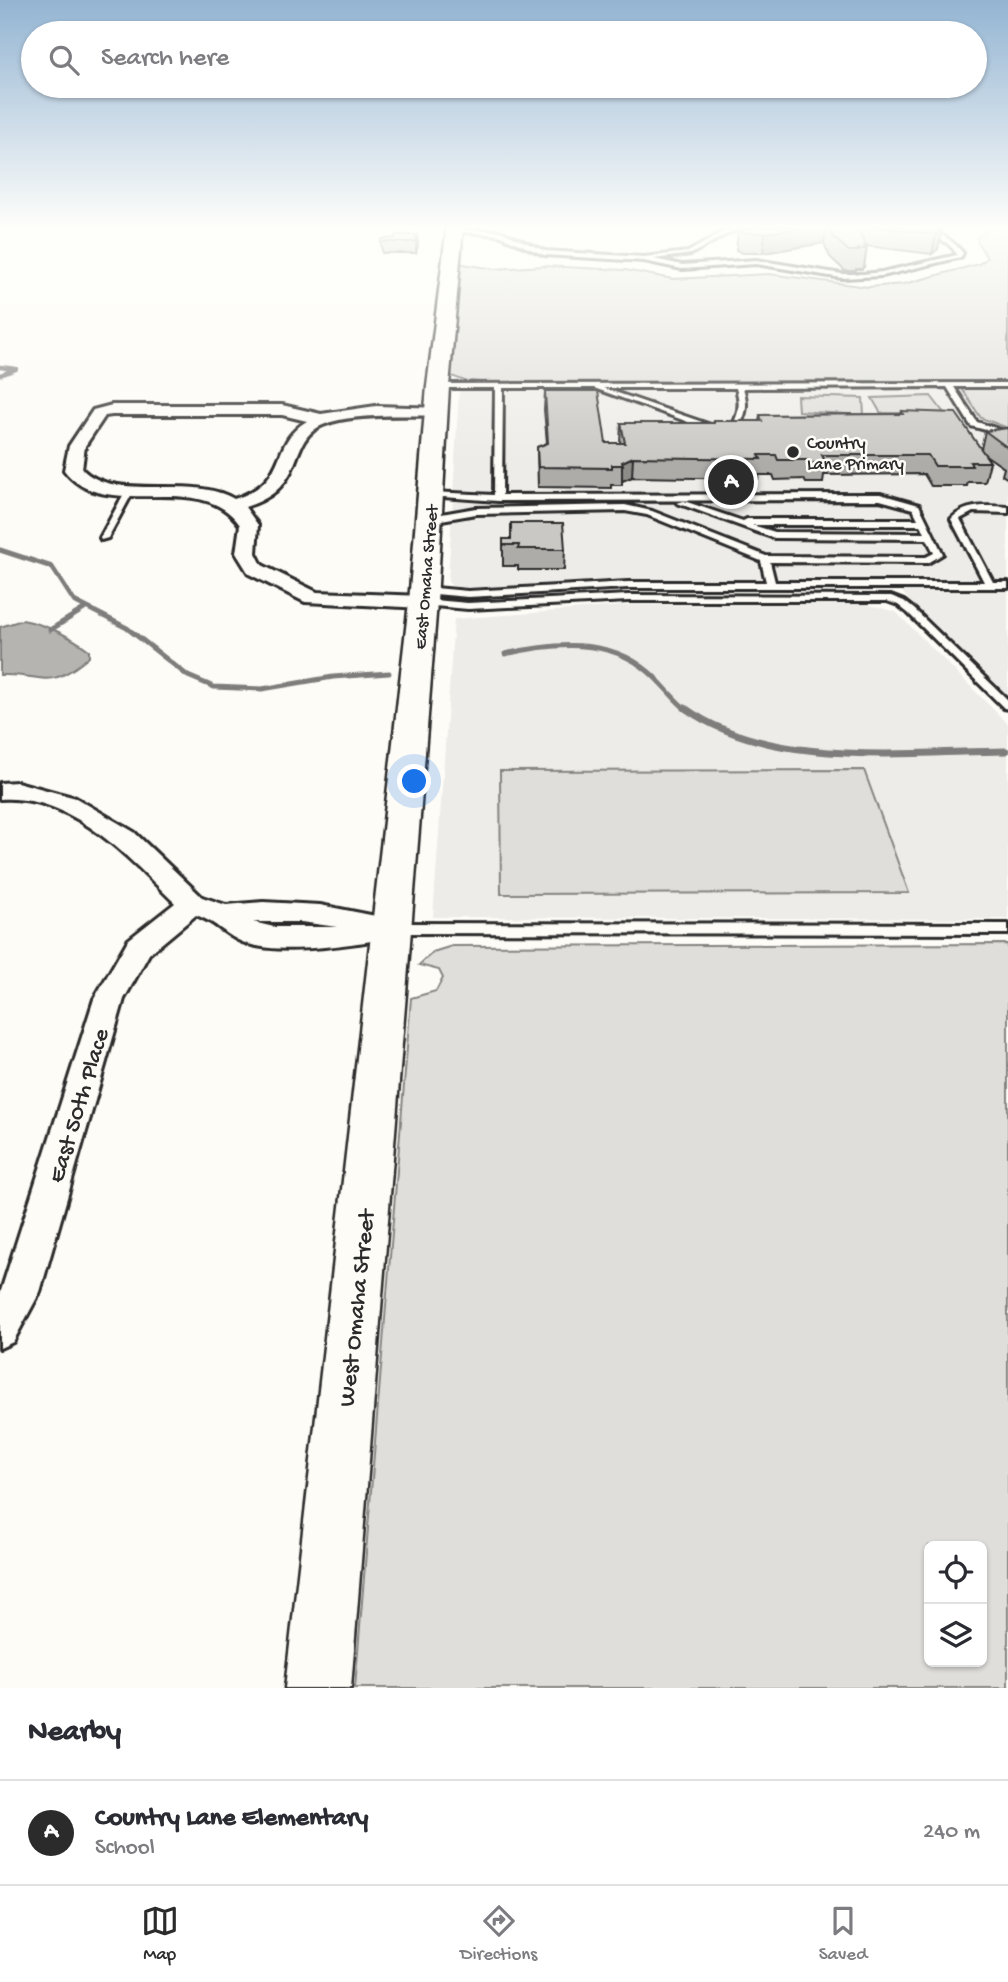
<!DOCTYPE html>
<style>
:root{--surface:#fff;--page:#f7f7f7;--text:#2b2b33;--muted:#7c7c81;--line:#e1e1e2;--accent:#2b2b2b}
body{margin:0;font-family:"Gochi Hand",sans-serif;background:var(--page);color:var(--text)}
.controls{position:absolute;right:21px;bottom:21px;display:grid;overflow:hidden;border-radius:10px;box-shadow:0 2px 5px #0004}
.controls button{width:63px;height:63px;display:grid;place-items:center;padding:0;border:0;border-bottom:2px solid var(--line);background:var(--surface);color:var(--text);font:35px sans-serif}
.you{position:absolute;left:415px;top:782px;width:24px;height:24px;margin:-18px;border:5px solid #fff;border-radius:50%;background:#1a73e8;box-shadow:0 0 0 10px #1a73e833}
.badge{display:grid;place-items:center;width:46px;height:46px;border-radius:50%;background:var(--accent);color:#fff;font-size:23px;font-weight:700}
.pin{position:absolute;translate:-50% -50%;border:4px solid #fff;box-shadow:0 2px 7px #0006}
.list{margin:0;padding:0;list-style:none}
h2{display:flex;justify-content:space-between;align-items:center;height:91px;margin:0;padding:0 28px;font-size:30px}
h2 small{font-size:23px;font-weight:400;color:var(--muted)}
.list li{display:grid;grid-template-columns:46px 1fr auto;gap:21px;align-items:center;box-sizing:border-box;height:105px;padding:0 28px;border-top:2px solid var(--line)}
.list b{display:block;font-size:26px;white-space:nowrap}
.list p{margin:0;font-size:23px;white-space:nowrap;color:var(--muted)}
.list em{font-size:23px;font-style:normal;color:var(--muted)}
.icon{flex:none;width:38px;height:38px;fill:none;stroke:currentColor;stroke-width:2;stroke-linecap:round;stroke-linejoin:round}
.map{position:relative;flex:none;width:1008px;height:1688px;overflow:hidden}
.search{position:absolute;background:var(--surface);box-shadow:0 2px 5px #0004;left:21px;right:21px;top:21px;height:77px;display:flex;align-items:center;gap:18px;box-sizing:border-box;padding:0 24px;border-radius:38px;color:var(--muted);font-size:26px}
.sheet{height:196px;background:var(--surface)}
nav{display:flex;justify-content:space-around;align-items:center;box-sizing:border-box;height:98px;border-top:2px solid var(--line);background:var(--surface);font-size:19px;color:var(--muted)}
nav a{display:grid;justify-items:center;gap:4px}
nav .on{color:var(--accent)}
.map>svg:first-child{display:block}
.built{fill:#edece8}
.green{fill:#dfdeda;stroke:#858482;stroke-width:2;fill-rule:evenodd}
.water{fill:#b5b4b1;stroke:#7e7d7b;stroke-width:2}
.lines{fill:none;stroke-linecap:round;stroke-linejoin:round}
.stream-far2{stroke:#7e7d7b;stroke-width:4.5}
.stream-far1{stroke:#7e7d7b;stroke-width:5}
.stream{stroke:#7e7d7b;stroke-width:7}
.service-casing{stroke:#2b2b2b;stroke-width:6}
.minor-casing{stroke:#2b2b2b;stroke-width:6}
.secondary-casing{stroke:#2b2b2b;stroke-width:5}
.service{fill:#fdfcf7;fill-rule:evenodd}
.minor{fill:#fdfcf7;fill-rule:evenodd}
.secondary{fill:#fdfcf7;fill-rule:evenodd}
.wall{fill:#adaca9;stroke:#2b2b2b;stroke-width:2}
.shaded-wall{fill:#8d8c89;stroke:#2b2b2b;stroke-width:2}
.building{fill:#c9c8c4;stroke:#2b2b2b;stroke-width:2}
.poi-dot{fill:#2b2b2b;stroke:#fdfcf7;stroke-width:2.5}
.labels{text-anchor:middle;stroke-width:5;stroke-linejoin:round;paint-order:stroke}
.far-poi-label{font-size:18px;fill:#2b2b2b;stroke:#fdfcf7;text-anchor:start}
.far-street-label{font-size:18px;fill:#2b2b2b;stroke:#fdfcf7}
.near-street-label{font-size:24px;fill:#2b2b2b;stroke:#fdfcf7}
</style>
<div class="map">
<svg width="1008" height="1688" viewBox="0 0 1008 1688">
<rect width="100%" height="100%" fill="#fdfcf7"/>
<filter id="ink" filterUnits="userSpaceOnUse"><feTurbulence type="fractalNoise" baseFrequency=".0143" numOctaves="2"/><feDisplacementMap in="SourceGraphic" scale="14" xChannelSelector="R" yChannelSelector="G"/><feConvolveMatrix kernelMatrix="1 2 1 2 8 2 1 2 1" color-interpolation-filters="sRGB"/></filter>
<g filter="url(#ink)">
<path class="built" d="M472,389H1008V696L909,601L894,580L627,581L472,589L453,586L448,582L459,391Z
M634,605L866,604L896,612L1008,724V919L433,917L454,619Z"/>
<path class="green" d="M994,226H1008V381L489,383L471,381L470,383L449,375L457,263L494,269L543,266L625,270L673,279L769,274L868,287L904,284L979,264L987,258L978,243L977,237Z
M962,389H1008V428L981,418Z
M797,396L863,398L864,415L798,411Z
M931,396L944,413H884L880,412L872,398Z
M864,770L909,893L501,894L500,771Z
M1008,944V1688H355L411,998L436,991L443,978L439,970L419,965L433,952L452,946ZM929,1546H982V1662H929Z"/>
<path class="water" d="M22,620C45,624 70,636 89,650V657C46,693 46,673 0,675V627Z"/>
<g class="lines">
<path class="stream-far2" d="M0,367L16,369L0,375"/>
<path class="stream-far1" d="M0,550L52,567L74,601L127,628L188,676L214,687L262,689L333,677L389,673
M50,630L84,609
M505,654C553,643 609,637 649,672C663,684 673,699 687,710"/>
<path class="stream" d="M685,708C769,769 907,752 1006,751"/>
<g class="service-casing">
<path id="service" d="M739,226H747L727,234L691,254L654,259L682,265L756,260L842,274H863L882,272L957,255C949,238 926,234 909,226C930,226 950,237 963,253L961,257L882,276L842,278L756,264L682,269L644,261L544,255L499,235L452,231L455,229L500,231L545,251L644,257L688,252L723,232Z
M1008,383V387H954L977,422L1008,432V436L971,426L947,387L743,388C748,403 747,414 738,428L726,429L722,427L723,425L733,424C740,412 740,401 736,388H603L711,425L712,427L708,429L594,388H503L502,495L880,494L919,505L943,554L928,563L770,562L775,582H984L951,519C966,503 988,506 1008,507V513L973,512L960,519L993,582H1008V588H628L468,597L424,593L419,590L424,587L468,591L628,582H766L761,561L647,515L625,511L476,514L430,522L426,519L430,516L476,508L625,505L652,511L766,556L926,557L934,553L927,539L774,538L677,503L684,501L743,521L747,519H918L913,509L880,500L498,501L429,496V492H432L494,495L495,388H438L434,386L435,384ZM752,525H920L925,533L775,532Z
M127,488L134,490L108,538L101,540L100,538Z
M628,595L891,596L904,601L914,609L1008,700V709L1004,708L908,613L898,605L887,601H628L468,609L423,605L418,602L423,599L468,603Z
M395,923L1008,924V934L395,933L390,931L388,928L390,925Z"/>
</g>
<g class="minor-casing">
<path id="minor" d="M112,405H282L321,414L376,406L443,408L445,411L443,414L437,416C406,416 338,412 314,430C303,438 300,450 295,462C286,487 270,499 245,507L258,525L256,553L262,565L317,592L423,596L430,598L433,602L430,606L423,608L305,602L249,574L236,553L240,525C198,466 105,525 64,470L69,446L93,410ZM112,415H282L307,421C268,444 292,480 234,499C190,473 116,503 82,469L85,446L105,416Z
M17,782L76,798L134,832L202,897L226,905L263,902L320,905L401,921L405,928L401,935L391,938C352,944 274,958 238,940C221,931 217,923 196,915L149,954L124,999L40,1292L13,1342L0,1348V1294L94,999L128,940L175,903C128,857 72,794 0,799V783ZM253,922H301L337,927H274Z"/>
</g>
<g class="secondary-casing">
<path id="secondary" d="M447,226H463L449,386L437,602L351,1688H285L409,602L427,386Z"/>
</g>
<use href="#service" class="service"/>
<use href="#minor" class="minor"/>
<use href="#secondary" class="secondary"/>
</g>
<path class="wall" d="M755,226H920L942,230L938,249L932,254L867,246L864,267H863L862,269H856V271H845L830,257L824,243L763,253H743L736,250L738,230Z
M417,235L418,245L416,253H382L381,242L395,238Z
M545,391L606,443H620L621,423H713L714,421H759L760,415L901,414L902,411L981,449L985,431L1008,428V479L1002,475L1004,468L984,454L990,462L985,482H968L967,486H931L924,474L824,475L823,483H806L804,479L775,480L773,475H759L758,479L632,477L622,481V485H611V488L538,487L537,447L547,443L544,410Z
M503,539L565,549L564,570H518V566H503Z"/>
<path class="shaded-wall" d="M811,226H827L824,243L763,253L765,233Z
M942,230L938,249L932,254L936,234Z
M417,235L418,245L416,253V242Z
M633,457L632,477L622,481V462Z"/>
<path class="building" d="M760,226H811L765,233H745L738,230Z
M828,226H853L863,237H861L867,246H864L866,249H858L859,251H849L833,237Z
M870,226H920L942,230L936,234Z
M396,235H417L416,242H381L382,239L395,238Z
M545,391H598L606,443H625L621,423H714V421H762L760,415L903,414L902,411L956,413L990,462H970L972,466H935L928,455H822L826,463H809L807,460H778L776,455H759L761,459L633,457L622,462L623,465H612V468L538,467L537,447L548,443Z
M1008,428V448L985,431Z
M511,523H563L565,549H518L519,545H503V539H511Z"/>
</g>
<linearGradient id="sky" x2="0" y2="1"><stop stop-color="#93b4d2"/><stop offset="0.49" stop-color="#fefefb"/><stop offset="1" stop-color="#fefefb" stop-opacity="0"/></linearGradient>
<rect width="1008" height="463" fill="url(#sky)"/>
<circle class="poi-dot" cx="793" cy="452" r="7"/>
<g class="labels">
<g class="far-poi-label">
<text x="807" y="448">Country<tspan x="807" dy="21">Lane Primary</tspan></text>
</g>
<g class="far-street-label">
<text transform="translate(425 577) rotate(-85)" y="6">East Omaha Street</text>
</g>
<g class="near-street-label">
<text transform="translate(77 1105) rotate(-73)" y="8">East 50th Place</text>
<text transform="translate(355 1308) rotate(-84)" y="8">West Omaha Street</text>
</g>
</g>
</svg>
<div class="controls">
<button><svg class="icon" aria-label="locate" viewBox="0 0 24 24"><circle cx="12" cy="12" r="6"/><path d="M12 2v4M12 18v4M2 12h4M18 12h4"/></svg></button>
<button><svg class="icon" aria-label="layers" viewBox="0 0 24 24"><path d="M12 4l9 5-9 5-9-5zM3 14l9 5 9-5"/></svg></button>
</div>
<div class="you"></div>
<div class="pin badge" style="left:731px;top:482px">A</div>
<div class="search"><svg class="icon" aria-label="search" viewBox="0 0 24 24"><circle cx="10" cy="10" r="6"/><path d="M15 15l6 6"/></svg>Search here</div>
</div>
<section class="sheet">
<h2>Nearby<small></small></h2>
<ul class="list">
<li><span class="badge">A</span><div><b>Country Lane Elementary</b><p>School</p></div><em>240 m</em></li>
</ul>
</section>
<nav>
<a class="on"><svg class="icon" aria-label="map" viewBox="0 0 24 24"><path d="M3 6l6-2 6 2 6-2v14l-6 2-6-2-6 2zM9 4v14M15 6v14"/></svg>Map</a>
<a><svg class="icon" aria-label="directions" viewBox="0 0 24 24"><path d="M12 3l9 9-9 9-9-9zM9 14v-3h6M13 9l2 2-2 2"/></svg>Directions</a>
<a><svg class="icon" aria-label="saved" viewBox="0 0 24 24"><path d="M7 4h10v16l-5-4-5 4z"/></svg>Saved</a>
</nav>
